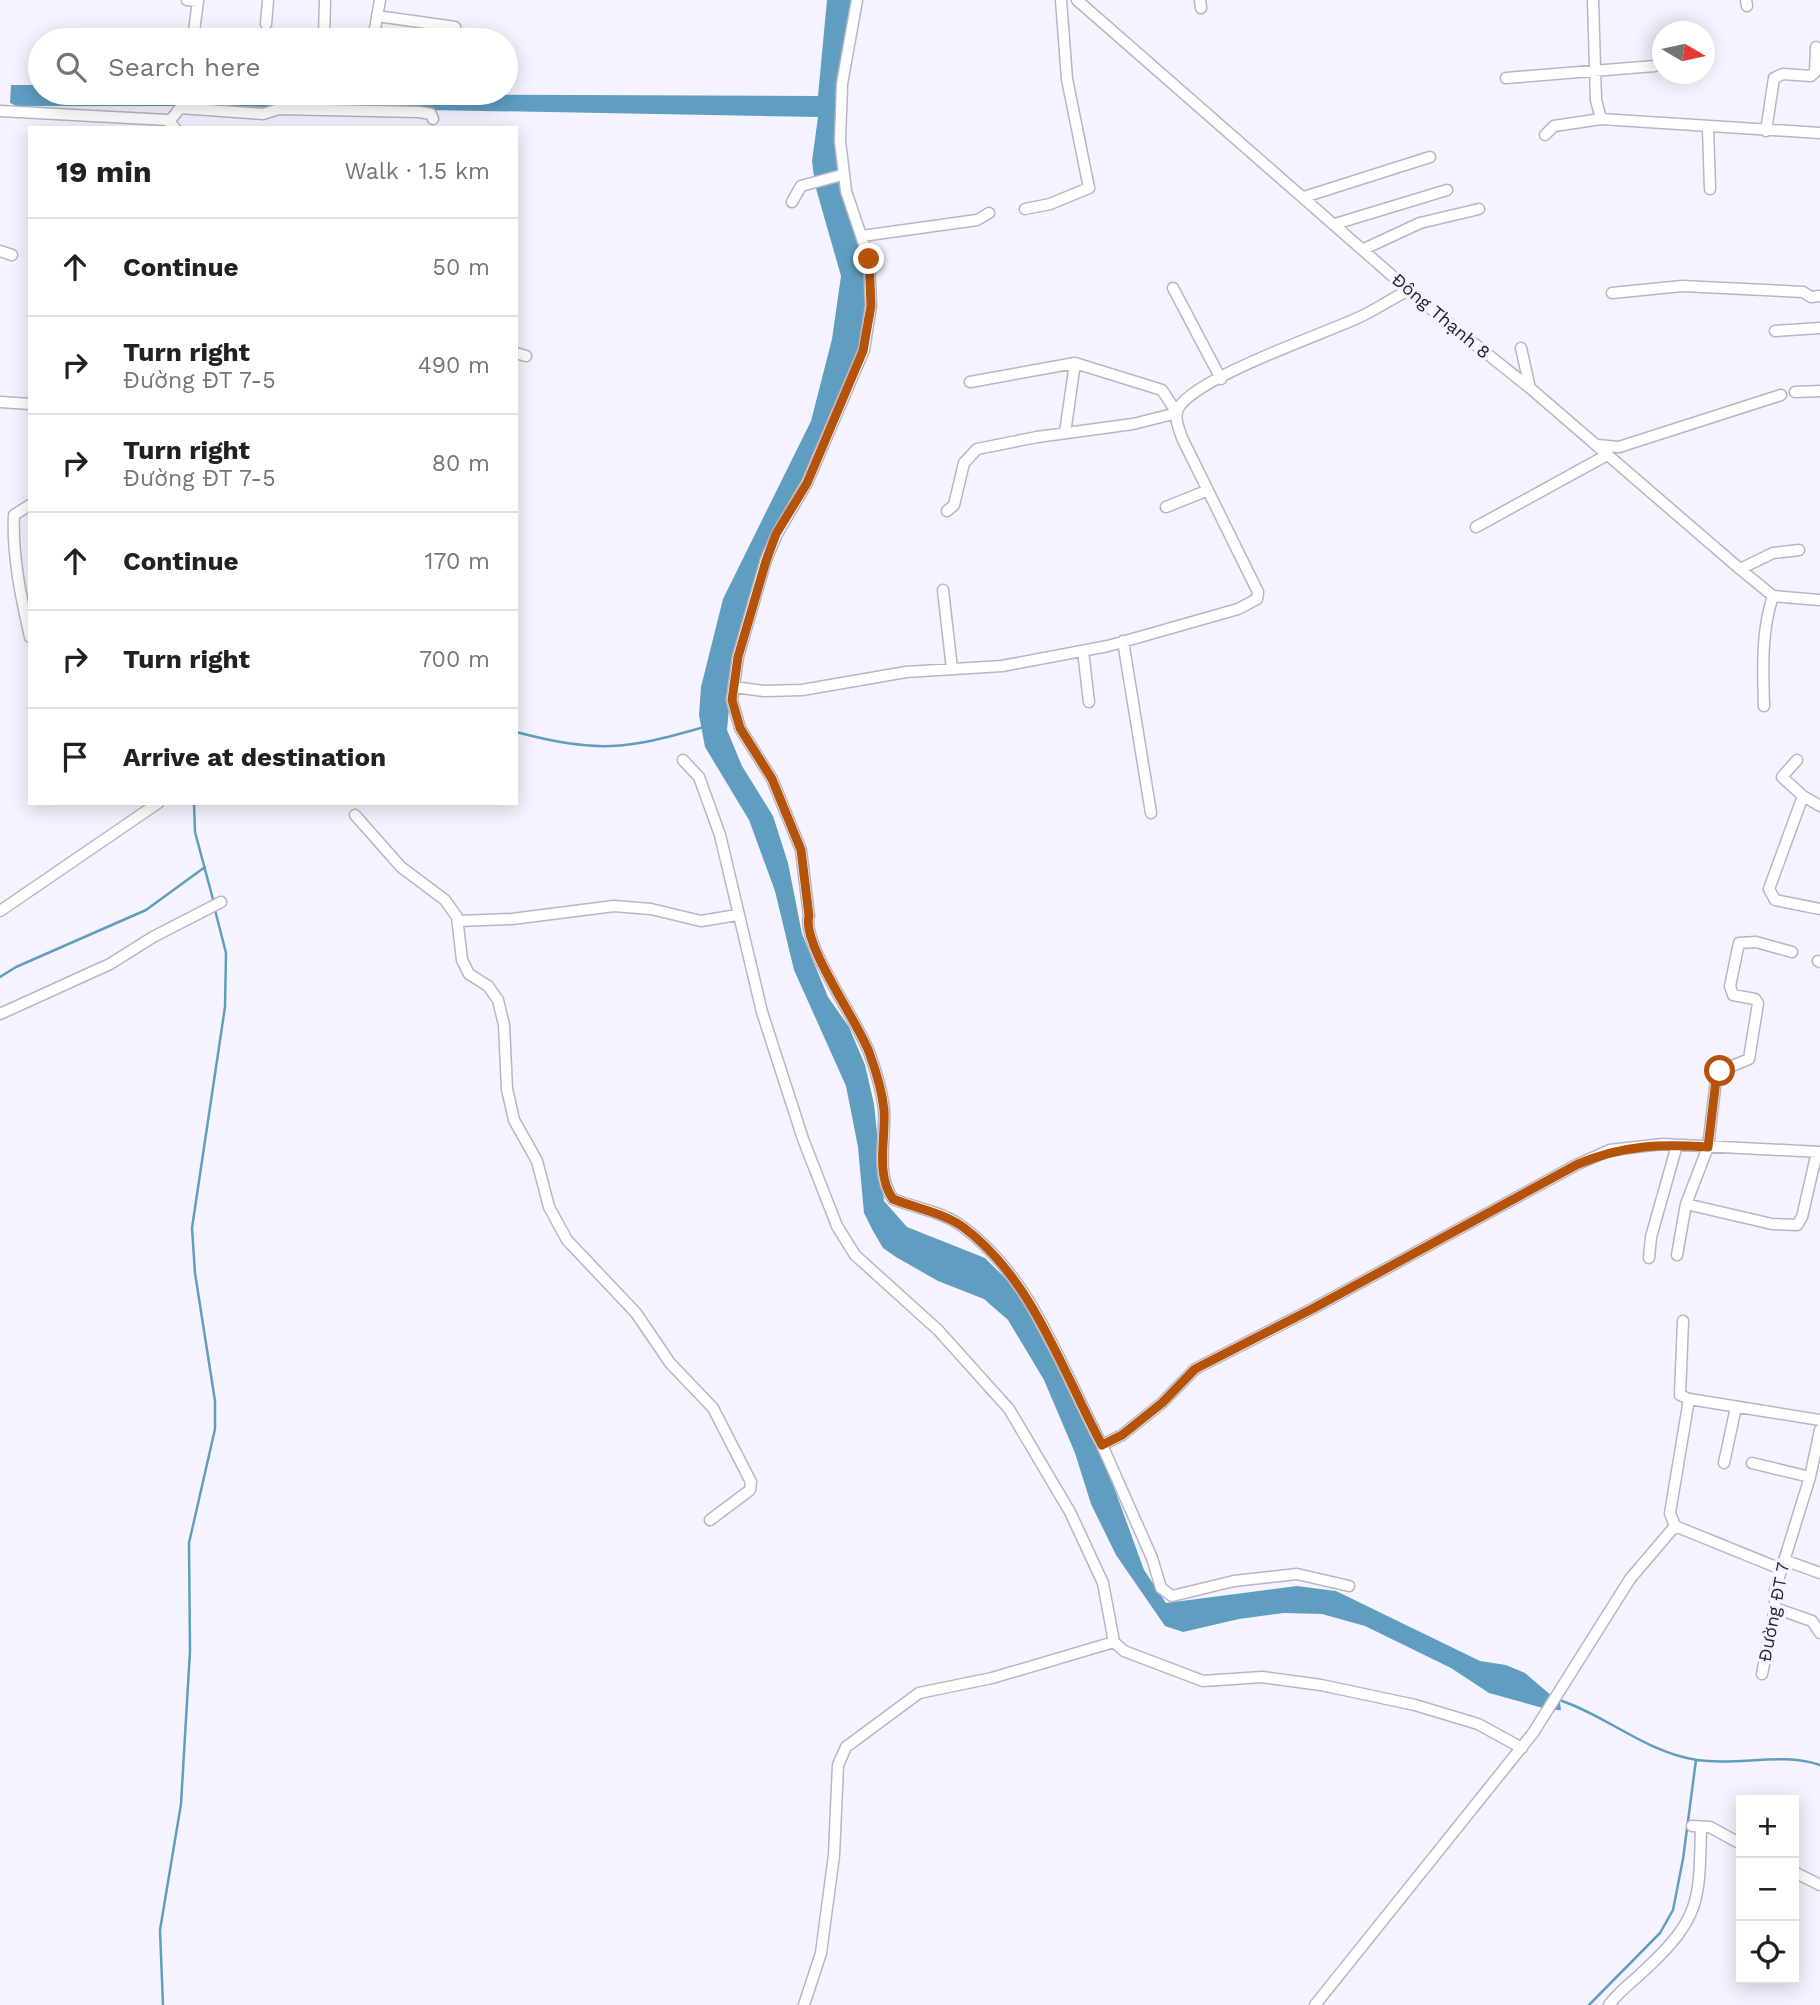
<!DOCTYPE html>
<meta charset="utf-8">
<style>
:root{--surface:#fff;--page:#f2f2f2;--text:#202124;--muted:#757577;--line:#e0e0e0}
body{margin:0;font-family:"Work Sans",sans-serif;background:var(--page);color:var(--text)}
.controls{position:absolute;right:21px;bottom:21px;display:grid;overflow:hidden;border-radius:0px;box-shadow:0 4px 18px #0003}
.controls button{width:63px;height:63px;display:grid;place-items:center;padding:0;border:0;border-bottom:2px solid var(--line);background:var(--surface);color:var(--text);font:35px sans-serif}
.compass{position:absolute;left:1652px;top:21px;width:63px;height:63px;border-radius:50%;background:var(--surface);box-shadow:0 4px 18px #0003;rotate:99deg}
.stop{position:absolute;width:21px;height:21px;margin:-16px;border:5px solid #b45309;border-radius:50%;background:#fff}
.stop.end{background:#b45309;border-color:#fff;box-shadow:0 2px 7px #0008}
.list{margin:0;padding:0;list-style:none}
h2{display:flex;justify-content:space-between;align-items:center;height:91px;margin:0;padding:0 28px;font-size:30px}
h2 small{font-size:23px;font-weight:400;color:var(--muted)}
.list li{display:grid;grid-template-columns:46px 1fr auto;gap:21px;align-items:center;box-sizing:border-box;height:98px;padding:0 28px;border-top:2px solid var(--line)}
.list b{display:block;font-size:26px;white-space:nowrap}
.list p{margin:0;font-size:23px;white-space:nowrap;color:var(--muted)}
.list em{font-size:23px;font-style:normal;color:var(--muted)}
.icon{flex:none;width:38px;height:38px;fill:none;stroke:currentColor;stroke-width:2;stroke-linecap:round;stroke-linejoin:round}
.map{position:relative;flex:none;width:1820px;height:2005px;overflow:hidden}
.search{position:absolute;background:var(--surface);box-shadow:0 4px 18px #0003;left:28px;top:28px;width:490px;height:77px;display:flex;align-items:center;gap:18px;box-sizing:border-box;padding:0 24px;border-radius:38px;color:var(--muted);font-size:26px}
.panel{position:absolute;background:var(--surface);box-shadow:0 4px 18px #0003;left:28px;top:126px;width:490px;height:679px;border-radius:0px}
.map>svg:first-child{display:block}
.water{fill:#5f9ec1}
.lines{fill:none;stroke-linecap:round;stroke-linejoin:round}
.stream{stroke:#5f9ec1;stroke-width:2.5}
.street-casing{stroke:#b8b6c5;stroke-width:13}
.street{stroke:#fff;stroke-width:10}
.route{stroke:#b45309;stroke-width:9}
.labels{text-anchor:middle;stroke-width:7;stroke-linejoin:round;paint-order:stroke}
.street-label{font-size:18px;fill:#26252b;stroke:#f5f3ff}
</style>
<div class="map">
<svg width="1820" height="2005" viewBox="0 0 1820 2005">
<rect width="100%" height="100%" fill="#f5f3ff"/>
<path class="water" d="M827,0H855L837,155L846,207L868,260L870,306L860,356L766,568L731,687L727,730L742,766L773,816L788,863L802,934L828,997L849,1027L865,1065L874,1104L884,1201L907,1227L985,1258L1016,1289L1078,1406L1108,1471L1144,1570L1166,1603L1297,1586L1336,1591L1480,1661L1506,1665L1525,1673L1560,1703L1561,1710H1550L1489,1693L1451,1668L1365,1626L1322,1614L1284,1613L1239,1619L1183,1632L1165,1626L1116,1555L1091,1504L1075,1453L1044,1380L1008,1320L984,1299L938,1281L896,1257L883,1248L873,1231L864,1213L858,1147L846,1086L794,970L775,891L749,820L705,747L699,715L701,687L723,599L811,421L832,339L841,276L815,185L812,161L818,117L215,106H17L10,103L11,85H40V93L818,96Z"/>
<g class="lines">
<path class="stream" d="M516,732C597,753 625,750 704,727
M194,803L195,832L214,903
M0,977L16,967L146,910L205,867
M1559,1700C1606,1715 1647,1753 1697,1760C1738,1766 1781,1752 1820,1765
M163,2005L160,1930L181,1804L190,1651L189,1543L215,1429V1401L195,1273L192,1228L225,1007L226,953L215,910
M1589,2005L1660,1933L1673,1910L1683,1859L1696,1760"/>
<g class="street-casing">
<path id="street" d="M187,0L198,1
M325,0L324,36L348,40
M857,0L842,84L840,141L846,191L869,259L871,306L864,350L807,483L777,534L766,560L738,657L732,700L740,728L772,779L801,850L809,916C801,943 857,1020 869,1052C876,1071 882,1090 884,1110C886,1139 875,1173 893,1199C915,1208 944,1212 963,1227C1034,1279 1062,1371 1102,1445L1122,1435L1162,1403L1195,1369L1312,1309L1578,1164L1610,1150L1663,1144L1820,1152
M1077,0L1421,301L1530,388L1740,569L1773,596L1820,600
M1200,0L1201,8
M1593,0L1596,100L1601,119L1820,133
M1746,0L1747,6
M377,16L455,27
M266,24L268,0
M193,40L198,0
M373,40L380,0
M1506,78L1655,66
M0,111L167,120L175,128
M169,122L180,108L263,114L279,109L419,112L431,114L433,119
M1708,128L1710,189
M1766,131L1774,78L1783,74L1811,76L1815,72L1816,47
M1545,135L1554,126L1601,119
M1304,197L1430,157
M792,202L801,186L842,175
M1025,209L1050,204L1089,188L1067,79L1061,0
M1335,224L1447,190
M862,236L977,220L989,213
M1364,249L1420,223L1479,209
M0,251L12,255
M1173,288L1221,379
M1612,293L1682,286L1803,292L1811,297L1820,296
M1775,331L1820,328
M1521,348L1530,388
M516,353L526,356
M1795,392L1820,391
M0,402L30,404
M1065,433L1075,363
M1597,445L1619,447L1781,395
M30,505L14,515C12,555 21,597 30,637
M1166,507L1206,491
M947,511L954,505L964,463L977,449L1037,437L1133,424L1177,413L1162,390L1075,363L970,382
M1476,527L1607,455
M1740,569L1773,553L1799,550
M943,590L952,669
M1123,641L1151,813
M1083,651L1089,702
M734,687L764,691L802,690L906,672L1002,666L1108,646L1238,609L1257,599L1258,592L1182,438C1179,428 1173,417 1179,407C1199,376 1324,334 1362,316C1378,308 1393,298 1409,290
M1764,706C1763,669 1761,632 1773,596
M683,760L699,777L720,835L762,1012L803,1139L837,1226L855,1255L938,1330L1009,1409L1070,1512L1103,1583L1114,1642L1124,1651L1203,1681L1262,1677L1321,1685L1415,1705L1478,1724L1522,1748
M1797,760L1782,777L1803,796L1769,889L1775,900L1820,909
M1803,796L1820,806
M355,815L401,867L445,900L457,917L462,960L469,974L488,986L498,1000L504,1025L507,1089L514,1120L537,1161L549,1207L567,1240L636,1313L670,1363L713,1408L751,1482L750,1490L710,1520
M0,911L158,803
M458,921L512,919L614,906L651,909L701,921L737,915
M1818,961L1820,962
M0,1014L110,964L153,937L221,902
M1686,1204L1772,1224L1797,1225L1802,1217L1817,1152
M1677,1255L1686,1204L1708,1147L1716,1080L1720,1071L1749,1059L1758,1003L1755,999L1733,995L1730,986L1739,943L1756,942L1792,952
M1649,1258L1651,1237L1677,1145
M1683,1321L1680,1395L1689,1399L1820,1420
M1689,1399L1670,1513L1675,1526L1781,1569
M1102,1445L1152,1558L1161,1588L1172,1596L1234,1581L1297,1574L1349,1586
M1724,1463L1736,1407
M1752,1463L1810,1477
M1784,1560L1820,1573
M1775,1608L1812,1621L1820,1633
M1762,1674L1775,1608V1590L1810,1477L1820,1430
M1692,1826L1710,1827L1741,1844
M1794,1872L1820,1885
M804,2005L821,1953L834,1855L838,1765L846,1747L919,1693L992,1678L1114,1642
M1315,2005L1533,1733L1630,1579L1675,1526
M1609,2005C1620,1990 1635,1980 1648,1967C1702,1916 1699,1898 1701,1827"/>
</g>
<use href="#street" class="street"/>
</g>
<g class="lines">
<path class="route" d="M869,259L871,306L863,351L807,483L776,534L766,561L738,657L732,700L740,728L772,779L801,850L809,916C801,943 857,1020 869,1052C876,1071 882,1090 884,1110C886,1139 875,1174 893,1199C915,1208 944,1213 963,1227C1033,1279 1062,1371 1102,1445L1122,1435L1162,1403L1195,1369L1312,1309L1578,1164C1624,1145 1659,1144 1708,1147L1716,1080L1720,1071"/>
</g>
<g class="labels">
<g class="street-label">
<text transform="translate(1441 316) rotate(40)" y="6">Đông Thạnh 8</text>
<text transform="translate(1774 1612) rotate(-79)" y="6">Đường ĐT 7</text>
</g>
</g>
</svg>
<div class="controls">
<button>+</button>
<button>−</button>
<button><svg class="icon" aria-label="locate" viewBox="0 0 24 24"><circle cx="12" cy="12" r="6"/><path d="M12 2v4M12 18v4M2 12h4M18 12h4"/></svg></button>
</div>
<svg class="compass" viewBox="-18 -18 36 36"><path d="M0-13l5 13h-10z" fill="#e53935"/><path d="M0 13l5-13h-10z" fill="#757577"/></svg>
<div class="stop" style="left:1720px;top:1071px"></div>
<div class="stop end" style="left:869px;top:259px"></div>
<div class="search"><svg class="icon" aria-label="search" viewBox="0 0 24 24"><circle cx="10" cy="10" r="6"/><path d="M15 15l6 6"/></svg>Search here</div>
<section class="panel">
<h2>19 min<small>Walk · 1.5 km</small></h2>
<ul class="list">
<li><svg class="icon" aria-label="ahead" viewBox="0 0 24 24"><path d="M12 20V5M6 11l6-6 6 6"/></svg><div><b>Continue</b></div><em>50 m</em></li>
<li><svg class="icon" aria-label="right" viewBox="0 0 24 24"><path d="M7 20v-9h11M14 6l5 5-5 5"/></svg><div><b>Turn right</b><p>Đường ĐT 7-5</p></div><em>490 m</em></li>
<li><svg class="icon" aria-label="right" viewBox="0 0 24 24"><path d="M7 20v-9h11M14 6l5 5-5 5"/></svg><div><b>Turn right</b><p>Đường ĐT 7-5</p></div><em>80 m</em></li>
<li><svg class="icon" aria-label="ahead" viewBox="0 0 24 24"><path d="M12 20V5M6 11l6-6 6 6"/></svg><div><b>Continue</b></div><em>170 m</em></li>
<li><svg class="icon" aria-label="right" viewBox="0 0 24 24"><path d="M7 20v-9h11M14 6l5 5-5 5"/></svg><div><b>Turn right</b></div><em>700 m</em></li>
<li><svg class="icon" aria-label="arrive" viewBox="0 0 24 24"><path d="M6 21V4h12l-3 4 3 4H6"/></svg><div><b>Arrive at destination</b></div></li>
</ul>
</section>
</div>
